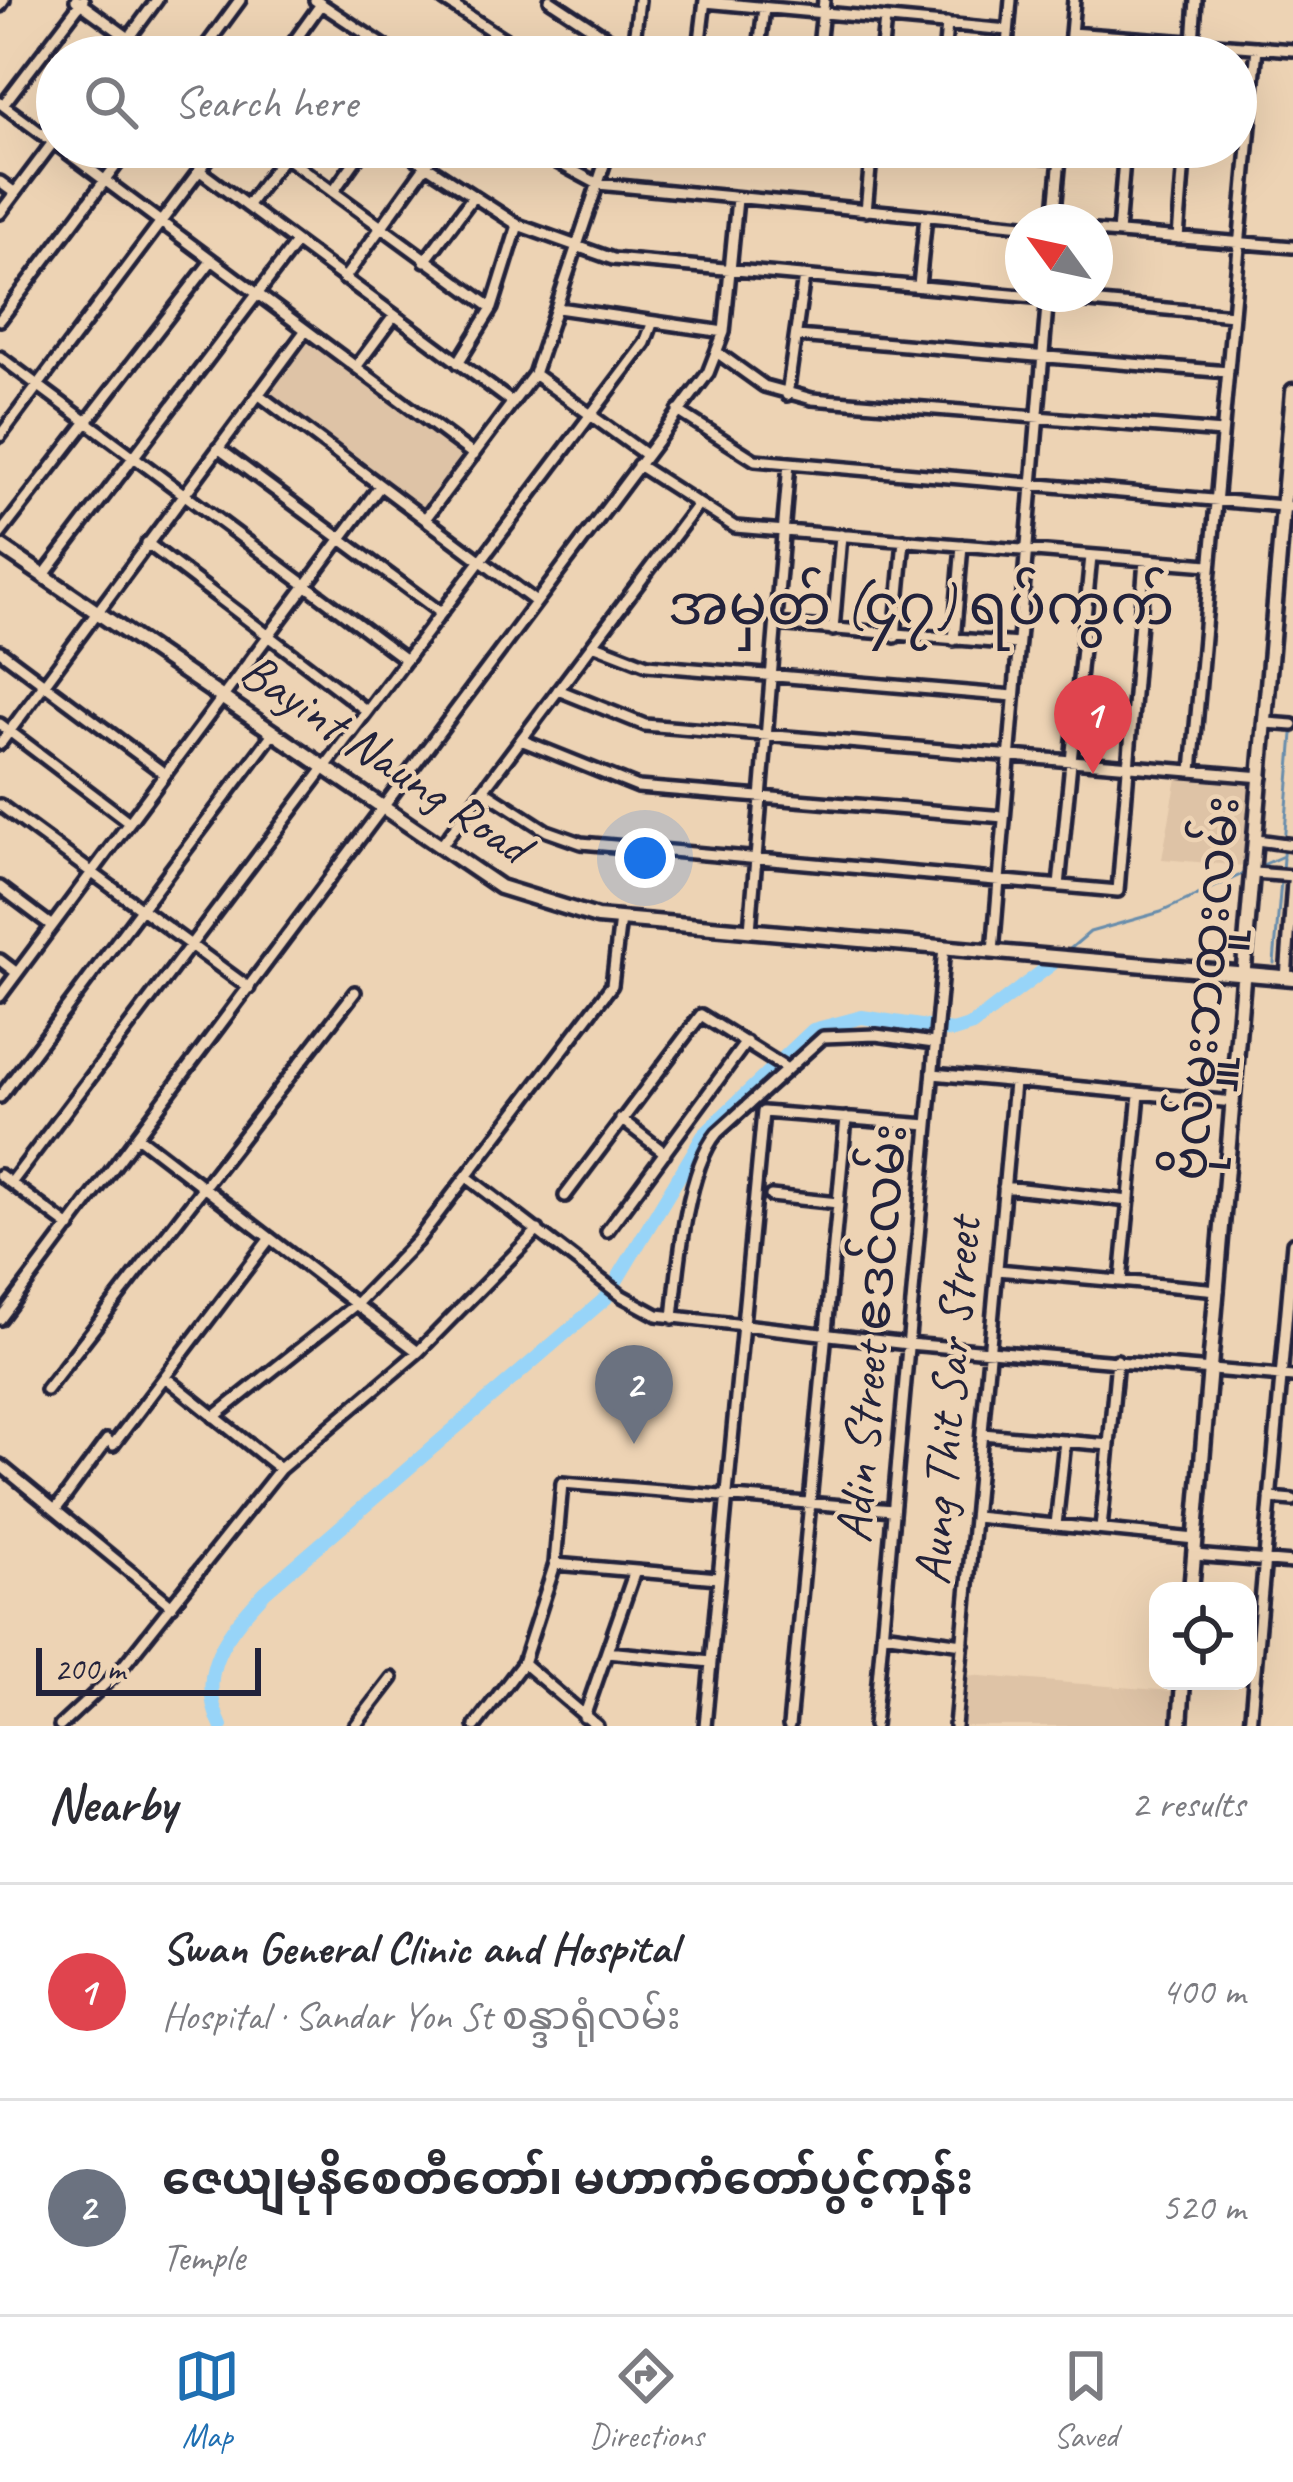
<!DOCTYPE html>
<meta charset="utf-8">
<style>
:root{--surface:#fff;--page:#f7f7f7;--text:#2b2b33;--muted:#7c7c81;--line:#e1e1e2;--accent:#1f6fb2}
body{margin:0;font-family:Caveat,"Noto Sans Myanmar",sans-serif;background:var(--page);color:var(--text)}
.controls{position:absolute;right:36px;bottom:36px;display:grid;overflow:hidden;border-radius:24px;box-shadow:0 12px 48px #0002}
.controls button{width:108px;height:108px;display:grid;place-items:center;padding:0;border:0;border-bottom:3px solid var(--line);background:var(--surface);color:var(--text);font:60px sans-serif}
.compass{position:absolute;left:1005px;top:204px;width:108px;height:108px;border-radius:50%;background:var(--surface);box-shadow:0 12px 48px #0002;rotate:303deg}
.scale{position:absolute;left:36px;bottom:30px;width:225px;box-sizing:border-box;padding-left:12px;border:6px solid #22223b;border-top:0;font-size:33px;line-height:42px;white-space:nowrap;color:#22223b;-webkit-text-stroke:9px #edd3b4;paint-order:stroke}
.you{position:absolute;left:645px;top:858px;width:42px;height:42px;margin:-30px;border:9px solid #fff;border-radius:50%;background:#1a73e8;box-shadow:0 0 0 18px #1a73e833}
.badge{display:grid;place-items:center;width:78px;height:78px;border-radius:50%;background:var(--accent);color:#fff;font-size:39px;font-weight:700}
.pin{position:absolute;translate:-50% -99px;filter:drop-shadow(0 3px 6px #0008)}
.pin::after{content:'';position:absolute;top:63px;width:42px;height:36px;background:inherit;clip-path:polygon(0 0,100% 0,50% 100%)}
.list{margin:0;padding:0;list-style:none}
h2{display:flex;justify-content:space-between;align-items:center;height:156px;margin:0;padding:0 48px;font-size:51px}
h2 small{font-size:39px;font-weight:400;color:var(--muted)}
.list li{display:grid;grid-template-columns:78px 1fr auto;gap:36px;align-items:center;box-sizing:border-box;height:216px;padding:0 48px;border-top:3px solid var(--line)}
.list b{display:block;font-size:45px;white-space:nowrap}
.list p{margin:0;font-size:39px;white-space:nowrap;color:var(--muted)}
.list em{font-size:39px;font-style:normal;color:var(--muted)}
.icon{flex:none;width:66px;height:66px;fill:none;stroke:currentColor;stroke-width:2;stroke-linecap:round;stroke-linejoin:round}
.map{position:relative;flex:none;width:1293px;height:1726px;overflow:hidden}
.search{position:absolute;background:var(--surface);box-shadow:0 12px 48px #0002;left:36px;right:36px;top:36px;height:132px;display:flex;align-items:center;gap:30px;box-sizing:border-box;padding:0 42px;border-radius:66px;color:var(--muted);font-size:45px}
.sheet{height:588px;background:var(--surface)}
nav{display:flex;justify-content:space-around;align-items:center;box-sizing:border-box;height:168px;border-top:3px solid var(--line);background:var(--surface);font-size:33px;color:var(--muted)}
nav a{display:grid;justify-items:center;gap:6px}
nav .on{color:var(--accent)}
.map>svg:first-child{display:block}
.built{fill:#dec3a6}
.lines{fill:none;stroke-linecap:round;stroke-linejoin:round}
.stream{stroke:#688dac;stroke-width:3}
.river{stroke:#97d4f8;stroke-width:14}
.minor-casing{stroke:#22223b;stroke-width:18}
.major-casing{stroke:#22223b;stroke-width:21}
.minor{stroke:#edd3b4;stroke-width:9}
.major{stroke:#edd3b4;stroke-width:12}
.labels{text-anchor:middle;stroke-width:9;stroke-linejoin:round;paint-order:stroke}
.street-label{font-size:51px;fill:#22223b;stroke:#edd3b4}
.quarter-label{font-size:57px;fill:#22223b;stroke:#edd3b4}
</style>
<div class="map">
<svg width="1293" height="1726" viewBox="0 0 1293 1726">
<rect width="100%" height="100%" fill="#edd3b4"/>
<filter id="ink" filterUnits="userSpaceOnUse"><feTurbulence type="fractalNoise" baseFrequency=".00833" numOctaves="2"/><feDisplacementMap in="SourceGraphic" scale="24" xChannelSelector="R" yChannelSelector="G"/><feConvolveMatrix kernelMatrix="1 2 1 2 8 2 1 2 1" color-interpolation-filters="sRGB"/></filter>
<g filter="url(#ink)">
<path class="built" d="M308,339L468,457L425,512L266,394Z
M1177,778L1251,786L1244,866L1162,859Z
M969,1675L1172,1691L1169,1726H963Z"/>
<g class="lines">
<path class="stream" d="M1258,867L1283,856L1293,734
M1063,955L1090,932L1161,912L1249,871
M1274,963L1283,858
M1052,964L1157,972"/>
<path class="river" d="M221,1726C194,1670 228,1632 265,1592L606,1298L705,1133L813,1030L862,1017L953,1031L972,1025L1052,964"/>
<g class="minor-casing">
<path id="minor" d="M76,0L155,57
M315,0L401,57
M444,0L532,57
M550,0L632,54
M705,2L1008,30
M0,6L4,0
M1071,33L1293,50
M115,57L157,0
M198,57L240,0
M283,57L321,4
M632,57L639,0
M698,57L705,0
M758,57L764,8
M818,57L824,0
M881,57L885,19
M944,57L947,24
M1006,57L1011,0
M1069,57L1074,0
M1132,57L1134,38
M1192,57L1196,0
M0,103L57,145
M3,105L83,0
M60,147L474,455
M398,147L518,225L613,259L1233,315
M529,147L598,184L1023,225
M951,147L1060,158
M284,156L492,308
M200,171L513,403
M0,182L15,193
M333,192L365,147
M247,206L291,147
M866,211L872,147
M0,213L57,137
M1054,222L1061,147
M1095,231L1293,247
M1118,233L1125,147
M1178,238L1185,147
M425,261L472,198
M344,279L439,147
M919,286L926,216
M558,308L724,332
M0,320L130,147
M797,336L1228,372
M718,353L764,386L812,399L1222,432
M0,357L406,660
M458,363L492,308L518,225
M356,367L394,316
M534,374L646,455
M258,394L536,602
M787,395L804,276
M678,411L755,460L1293,507
M0,436L217,147
M218,448L441,613
M638,465L735,527L1209,565
M425,519L534,374L610,147
M0,534L212,260
M147,543L367,711
M44,575L296,243
M776,624L1018,644
M833,630L841,535
M895,637L904,540
M954,640L962,545
M593,644L647,665L1014,696
M0,651L165,774
M558,690L645,725L1262,777
M1267,723L1293,725
M0,724L129,822
M521,740L638,787L1004,817
M0,744L306,330
M1192,771L1257,47
M483,790L547,831L581,843L1118,891L1145,560
M0,805L249,988
M1257,840L1293,845
M441,846L696,507
M1254,873L1293,876
M1059,886L1091,556
M0,887L52,926
M750,930L789,463
M993,952L1048,294
M0,960L17,973
M1286,978L1293,882
M0,996L380,486
M933,1074L1234,1102
M0,1097L274,732
M621,1119L665,1153
M137,1136L418,1352
M0,1175L70,1227
M467,1177L622,1296L657,1315L908,1344L1293,1377
M11,1183L645,343L652,324
M1004,1187L1129,1201
M565,1196L701,1015L784,1067
M771,1196L838,1203
M607,1231L746,1042
M997,1270L1218,1290
M1121,1281L1139,1094
M673,1318C678,1269 686,1170 717,1133L823,1037L876,1035L934,1043
M0,1319L708,373L724,332L737,199
M165,1377L280,1469
M46,1390L355,992
M214,1417L356,1304L417,1241L612,985L620,919
M982,1434L1109,1445
M113,1445L270,1238
M0,1465L172,1606
M1270,1498L1293,1500
M56,1509L107,1440
M975,1517L1195,1539
M1056,1525L1065,1441
M1101,1529L1117,1360
M1194,1555L1293,1563
M555,1564L718,1578
M882,1633L963,1644
M607,1652L711,1662
M523,1663L597,1726
M584,1717L635,1571
M60,1726L120,1670L280,1469L418,1352L538,1230
M355,1726L392,1678
M475,1726L523,1663L555,1564L562,1483L893,1510
M705,1726L763,1112L928,1125
M789,1726L846,1118
M874,1726L944,947
M955,1726L1014,1083
M1250,1726L1293,1243"/>
</g>
<g class="major-casing">
<path id="major" d="M0,546L500,887L597,917L1293,978
M1191,1591L1293,391
M1180,1726L1183,1681"/>
</g>
<use href="#minor" class="minor"/>
<use href="#major" class="major"/>
</g>
</g>
<g class="labels">
<g class="street-label">
<text transform="translate(386 757) rotate(34)" y="18">Bayint Naung Road</text>
<text transform="translate(1204 988) rotate(-85)" y="18">ဗိုလ်မှူးဘထူးလမ်း</text>
<text transform="translate(870 1333) rotate(-85)" y="18">Adin Street ဧဒင်လမ်း</text>
<text transform="translate(946 1401) rotate(-85)" y="18">Aung Thit Sar Street</text>
</g>
<g class="quarter-label">
<text x="921" y="624">အမှတ် (၄၇) ရပ်ကွက်</text>
</g>
</g>
</svg>
<div class="controls">
<button><svg class="icon" aria-label="locate" viewBox="0 0 24 24"><circle cx="12" cy="12" r="6"/><path d="M12 2v4M12 18v4M2 12h4M18 12h4"/></svg></button>
</div>
<svg class="compass" viewBox="-18 -18 36 36"><path d="M0-13l5 13h-10z" fill="#e53935"/><path d="M0 13l5-13h-10z" fill="#7c7c81"/></svg>
<div class="scale">200 m</div>
<div class="you"></div>
<div class="pin badge" style="left:1093px;top:774px;background:#e0444e">1</div>
<div class="pin badge" style="left:634px;top:1444px;background:#6b7280">2</div>
<div class="search"><svg class="icon" aria-label="search" viewBox="0 0 24 24"><circle cx="10" cy="10" r="6"/><path d="M15 15l6 6"/></svg>Search here</div>
</div>
<section class="sheet">
<h2>Nearby<small>2 results</small></h2>
<ul class="list">
<li><span class="badge" style="background:#e0444e">1</span><div><b>Swan General Clinic and Hospital</b><p>Hospital · Sandar Yon St စန္ဒာရုံလမ်း</p></div><em>400 m</em></li>
<li><span class="badge" style="background:#6b7280">2</span><div><b>ဇေယျမုနိစေတီတော်၊ မဟာကံတော်ပွင့်ကုန်း</b><p>Temple</p></div><em>520 m</em></li>
</ul>
</section>
<nav>
<a class="on"><svg class="icon" aria-label="map" viewBox="0 0 24 24"><path d="M3 6l6-2 6 2 6-2v14l-6 2-6-2-6 2zM9 4v14M15 6v14"/></svg>Map</a>
<a><svg class="icon" aria-label="directions" viewBox="0 0 24 24"><path d="M12 3l9 9-9 9-9-9zM9 14v-3h6M13 9l2 2-2 2"/></svg>Directions</a>
<a><svg class="icon" aria-label="saved" viewBox="0 0 24 24"><path d="M7 4h10v16l-5-4-5 4z"/></svg>Saved</a>
</nav>
